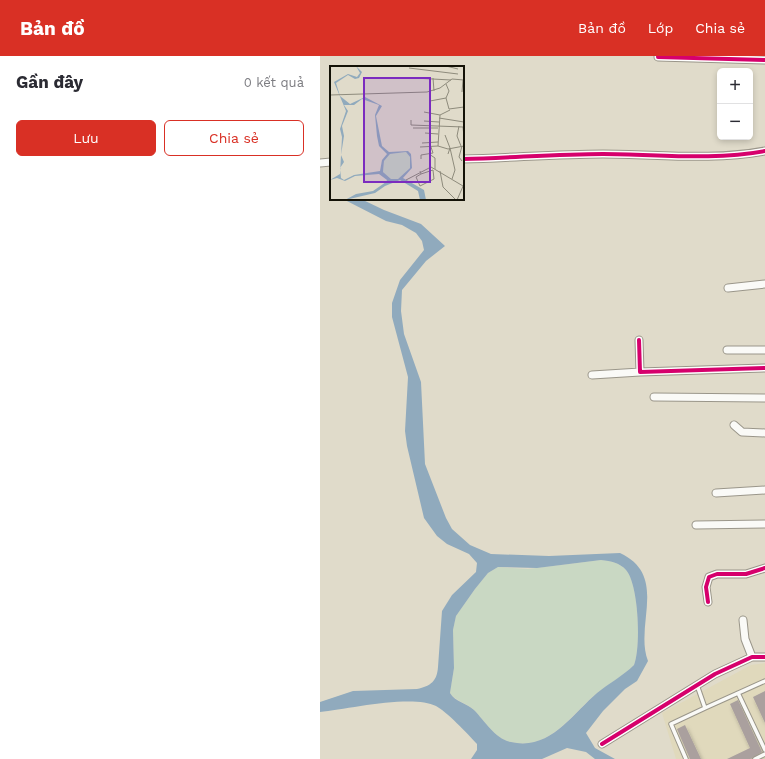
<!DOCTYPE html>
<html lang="vi">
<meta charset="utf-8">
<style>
:root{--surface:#fff;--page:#f2f2f3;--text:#2b2b33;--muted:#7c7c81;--line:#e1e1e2;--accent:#d93025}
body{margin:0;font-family:"Work Sans",sans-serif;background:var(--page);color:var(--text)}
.controls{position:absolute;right:12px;top:12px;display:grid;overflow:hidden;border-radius:6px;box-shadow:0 2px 6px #0003}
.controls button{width:36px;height:36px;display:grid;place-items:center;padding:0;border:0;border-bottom:1px solid var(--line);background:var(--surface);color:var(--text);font:20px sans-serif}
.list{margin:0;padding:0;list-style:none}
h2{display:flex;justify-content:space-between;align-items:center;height:52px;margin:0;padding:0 16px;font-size:17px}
h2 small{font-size:13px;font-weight:400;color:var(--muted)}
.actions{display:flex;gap:8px;padding:12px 16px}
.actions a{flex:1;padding:9px 0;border:1px solid var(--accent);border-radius:6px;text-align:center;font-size:14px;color:var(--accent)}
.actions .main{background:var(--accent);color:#fff}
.map{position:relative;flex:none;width:445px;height:703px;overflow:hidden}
header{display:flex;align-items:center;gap:24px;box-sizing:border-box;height:56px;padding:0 20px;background:var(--accent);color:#fff}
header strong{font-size:19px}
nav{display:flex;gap:22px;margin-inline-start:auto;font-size:14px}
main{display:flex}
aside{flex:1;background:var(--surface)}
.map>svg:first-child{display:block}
.built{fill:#e0d9bc}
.green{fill:#c9d8c3}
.water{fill:#90aabd;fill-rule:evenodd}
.building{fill:#aaa09e;filter:url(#shadow)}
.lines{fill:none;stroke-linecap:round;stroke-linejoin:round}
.lane-casing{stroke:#9a968a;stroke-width:5.5}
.street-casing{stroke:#9a968a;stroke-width:9}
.lane{stroke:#fafaf7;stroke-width:3.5}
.street{stroke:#fafaf7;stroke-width:7}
.cycleway-casing{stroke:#fff;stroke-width:6}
.cycleway{stroke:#d6006c;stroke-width:4}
.inset-road{fill:none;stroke:#8e8b7c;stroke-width:1}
.view{fill:#7b2cbf;fill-opacity:0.15;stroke:#7b2cbf;stroke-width:2}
.inset-edge{fill:none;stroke:#141207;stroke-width:2}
</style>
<header>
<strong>Bản đồ</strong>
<nav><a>Bản đồ</a><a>Lớp</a><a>Chia sẻ</a></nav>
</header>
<main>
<aside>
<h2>Gần đây<small>0 kết quả</small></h2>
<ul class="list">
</ul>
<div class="actions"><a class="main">Lưu</a><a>Chia sẻ</a></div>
</aside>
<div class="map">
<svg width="445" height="703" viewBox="0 0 445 703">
<defs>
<filter id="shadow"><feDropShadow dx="2" dy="3.5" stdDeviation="2" flood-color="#0004"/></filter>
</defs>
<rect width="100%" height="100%" fill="#e0dbca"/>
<path class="built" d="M445,607V703H356L342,657L431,609Z"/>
<path class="green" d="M281,504C291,505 300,507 306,514C319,529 321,592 314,609C303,620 289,628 277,637C251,658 230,695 191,686C175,683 165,665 154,654C147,647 135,645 130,637L134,612L133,574L136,560L155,533L168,517L178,511L208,513Z"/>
<path class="water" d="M23,143H41L64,154L101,168L125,190L106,205L82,234L81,255L84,278L101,326L105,408L126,462L132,473L150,489L171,498L229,500L300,497C349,520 314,569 328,605L317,625L305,633L283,655L266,677L275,692L295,703H275L266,696L247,692L222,703H151L157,694V688C148,678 126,655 116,650C93,638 27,653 0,656V646L33,635L97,633C111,630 117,625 118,611L122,555L132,539L156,516L157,507L149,498L127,488L117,480L104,462L87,390L85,375L88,321L72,261V247L80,224L104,194L102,185L96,177L82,169L66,165ZM281,504C291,505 300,507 306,514C319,529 321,592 314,609C303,620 289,627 277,637C252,658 230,695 191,686C175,683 165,665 154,654C147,647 135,646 130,637L134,612L133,574L136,560L155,533L168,517L178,511L217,512Z"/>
<path class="building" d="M445,635V667L433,641Z
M418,644L442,696L430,703H407L430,692L410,648Z
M365,669L381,703H370L357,673Z"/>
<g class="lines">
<g class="lane-casing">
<path id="lane" d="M377,629L385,652L445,625
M418,637L445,694
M366,703L351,668L385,652
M435,703L445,698"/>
</g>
<g class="street-casing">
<path id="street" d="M338,1L445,4
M143,103C190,102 237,98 283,98C337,98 392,105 445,95
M0,107L11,106
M408,232L445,228
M319,284L320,316L445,312
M407,294H445
M272,319L320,316
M334,341L445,342
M414,369L422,376L445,377
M396,437L445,434
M376,469L445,468
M388,546L386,531L389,521L397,518H426L445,512
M423,564L425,583L432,601
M282,688L395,618L432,601H445"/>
</g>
<use href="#lane" class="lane"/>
<use href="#street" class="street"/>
<g class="cycleway-casing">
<path id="cycleway" d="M338,1L445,4
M143,103C190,102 237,98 283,98C337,98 392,105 445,95
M319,284L320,316L445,312
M388,546L386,531L389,521L397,518H426L445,512
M282,688L395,618L432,601H445"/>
</g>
<use href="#cycleway" class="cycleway"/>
</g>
<g transform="translate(10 10)">
<rect width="134" height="134" fill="#e0dbca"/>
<path d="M76,86L80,91L81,101L68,113H61L53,106L54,95L60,88Z" fill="#c9d8c3"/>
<path d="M26,0L32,6L29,12L25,13L18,9L6,17L10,30L20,38L35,31L52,40L46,50L52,80L59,86L78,85L81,88L82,102L73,112L94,124L96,134H90L88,125L70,114L55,120L45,127L15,134L26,128L43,125L56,116L57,114L49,108L25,110L15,115L7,112L0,114L10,108L12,71L10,63L16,45L4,16L18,8L27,11L30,7ZM32,33L49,39L45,49L47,70L49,80L57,88L52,94L50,105L24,109L14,114L11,112L10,102L14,96L11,89L14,70L12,60L18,45L14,39H24ZM76,86L80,91V102L68,113H61L53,106L54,95L60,88Z" fill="#90aabd" fill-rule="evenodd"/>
<path class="inset-road" d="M116,0L128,3M79,2L128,8M84,12L121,14M103,12L104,25M116,18L119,25L116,32L119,43L134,41M132,26L133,14M0,29L97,26L110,22L122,13L134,14M100,35L116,32M120,44L110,49L108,80L118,83L134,80M94,46L110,49M109,52L134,56M81,54V59L133,61L134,71M94,55L109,56M129,60L127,70L131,80M83,62H108M95,67L108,68M115,69L120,82L118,88M92,77L108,76M132,80L129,91L132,95M90,81L108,80M120,82L125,104L122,113M99,88L105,92V103M91,93V89L103,87L101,81M90,105L91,108L103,104L104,113L90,120L86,111L91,108M110,105L113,121L126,134M76,114L101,101L133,120M127,134L134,118"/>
<path class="view" d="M34,12H100V116H34Z"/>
<rect width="134" height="134" class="inset-edge"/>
</g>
</svg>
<div class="controls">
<button>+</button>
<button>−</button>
</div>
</div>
</main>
